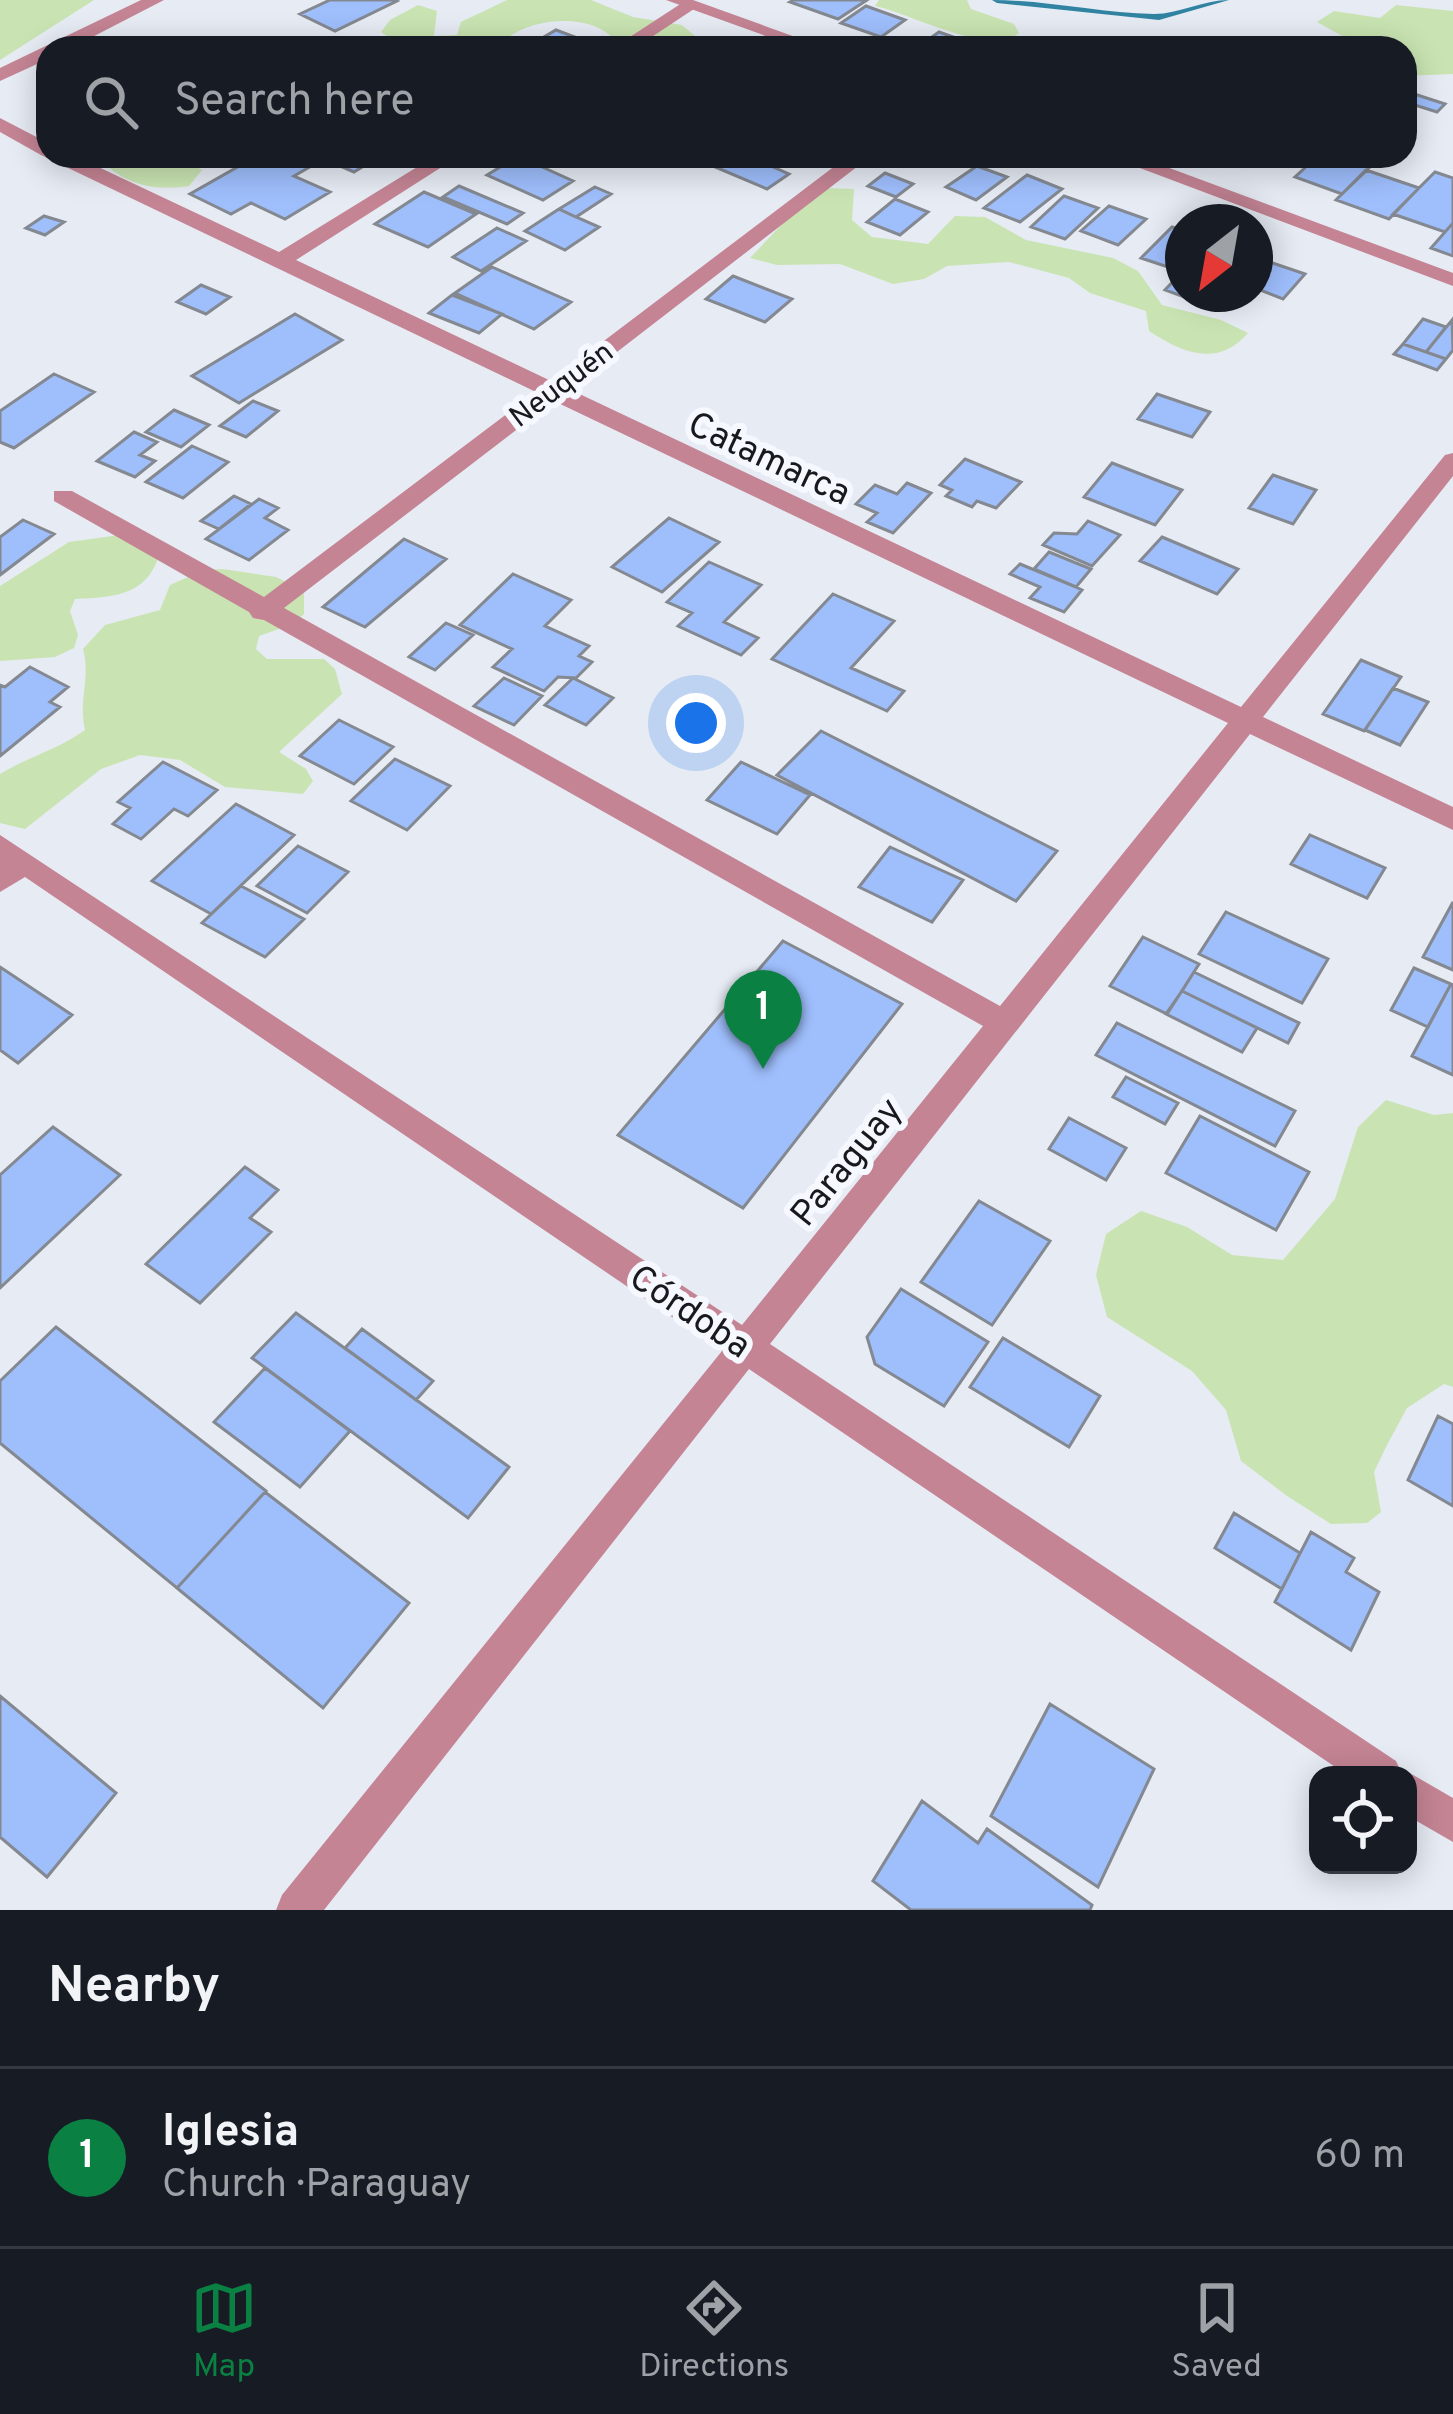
<!DOCTYPE html>
<meta charset="utf-8">
<style>
:root{--surface:#171b24;--page:#20242c;--text:#f1f3f6;--muted:#9ea1a6;--line:#363941;--accent:#0b8043}
body{margin:0;font-family:Overpass,sans-serif;background:var(--page);color:var(--text)}
.controls{position:absolute;right:36px;bottom:36px;display:grid;overflow:hidden;border-radius:24px;box-shadow:0 6px 30px #0003}
.controls button{width:108px;height:108px;display:grid;place-items:center;padding:0;border:0;border-bottom:3px solid var(--line);background:var(--surface);color:var(--text);font:60px sans-serif}
.compass{position:absolute;left:1165px;top:204px;width:108px;height:108px;border-radius:50%;background:var(--surface);box-shadow:0 6px 30px #0003;rotate:211deg}
.you{position:absolute;left:696px;top:723px;width:42px;height:42px;margin:-30px;border:9px solid #fff;border-radius:50%;background:#1a73e8;box-shadow:0 0 0 18px #1a73e833}
.badge{display:grid;place-items:center;width:78px;height:78px;border-radius:50%;background:var(--accent);color:#fff;font-size:39px;font-weight:700}
.pin{position:absolute;translate:-50% -99px;filter:drop-shadow(0 3px 6px #0008)}
.pin::after{content:'';position:absolute;top:63px;width:42px;height:36px;background:inherit;clip-path:polygon(0 0,100% 0,50% 100%)}
.list{margin:0;padding:0;list-style:none}
h2{display:flex;justify-content:space-between;align-items:center;height:156px;margin:0;padding:0 48px;font-size:51px}
h2 small{font-size:39px;font-weight:400;color:var(--muted)}
.list li{display:grid;grid-template-columns:78px 1fr auto;gap:36px;align-items:center;box-sizing:border-box;height:180px;padding:0 48px;border-top:3px solid var(--line)}
.list b{display:block;font-size:45px;white-space:nowrap}
.list p{margin:0;font-size:39px;white-space:nowrap;color:var(--muted)}
.list em{font-size:39px;font-style:normal;color:var(--muted)}
.icon{flex:none;width:66px;height:66px;fill:none;stroke:currentColor;stroke-width:2;stroke-linecap:round;stroke-linejoin:round}
.map{position:relative;flex:none;width:1453px;height:1910px;overflow:hidden}
.search{position:absolute;background:var(--surface);box-shadow:0 6px 30px #0003;left:36px;right:36px;top:36px;height:132px;display:flex;align-items:center;gap:30px;box-sizing:border-box;padding:0 42px;border-radius:36px;color:var(--muted);font-size:45px}
.sheet{height:336px;background:var(--surface)}
nav{display:flex;justify-content:space-around;align-items:center;box-sizing:border-box;height:168px;border-top:3px solid var(--line);background:var(--surface);font-size:33px;color:var(--muted)}
nav a{display:grid;justify-items:center;gap:6px}
nav .on{color:var(--accent)}
.map>svg:first-child{display:block}
.green{fill:#c9e4b2}
.lines{fill:none;stroke-linecap:round;stroke-linejoin:round}
.stream{fill:#3084a2;fill-rule:evenodd}
.building{fill:#9ebefc;stroke:#848890;stroke-width:3}
.minor{fill:#c48494;fill-rule:evenodd}
.tertiary{fill:#c48494;fill-rule:evenodd}
.labels{text-anchor:middle;stroke-width:12;stroke-linejoin:round;paint-order:stroke}
.far-street-label{font-size:30px;fill:#17191c;stroke:#f5f8fe}
.street-label{font-size:36px;fill:#17191c;stroke:#f5f8fe}
</style>
<div class="map">
<svg width="1453" height="1910" viewBox="0 0 1453 1910">
<rect width="100%" height="100%" fill="#e6ebf4"/>
<path class="green" d="M0,0H94L0,60Z
M507,0H591L633,17L682,25L695,36L688,48H619C602,8 519,16 498,48H404L381,32L390,20L418,5L437,11L434,36L457,35L461,22Z
M879,0H967L971,9L1014,24L1019,33C992,58 907,12 875,6Z
M1396,5L1453,11V74L1405,76V48H1347L1342,36L1317,22L1334,11L1380,18Z
M1057,36L1106,43L1137,36L1166,45L1193,37L1209,48H1043L1039,44Z
M97,156H177L202,170L189,186C153,191 123,185 97,156Z
M826,188L854,189L852,220L872,237L928,244L955,216L985,217L1026,240L1113,258L1138,271L1162,305L1221,320L1248,333C1218,368 1182,353 1149,331L1146,311L1090,293L1069,278L1009,262L947,266L924,279L893,284L840,264L777,265L750,258L806,199Z
M120,535L161,548C150,595 118,597 75,599L70,611L78,635L74,648L55,657L0,661V586L69,542Z
M223,569L276,577L304,591V614L293,624L259,636L256,649L267,659H324L335,669L342,694L279,752L306,769L313,781L303,794L225,787L180,760L140,755L101,769L25,829L0,823V774C28,757 59,749 85,730C78,699 91,679 83,649L105,625L160,610L170,585L204,570Z
M1386,1100L1434,1115L1453,1113V1387L1444,1384L1407,1408L1387,1445L1374,1472L1381,1512L1367,1523L1331,1524L1287,1496L1241,1461L1226,1410L1192,1371L1107,1317L1096,1275L1106,1234L1141,1211L1187,1227L1232,1255L1283,1260L1335,1199L1358,1127Z"/>
<g class="lines">
<path class="stream" d="M992,0C1047,0 1100,13 1154,14C1179,14 1203,0 1229,0L1159,20L997,3Z"/>
</g>
<path class="building" d="M330,0H395L397,1L335,31L300,14Z
M794,0H867L838,19L790,2Z
M866,6L905,20L881,37L841,23Z
M556,30L583,40L570,48H525Z
M939,32L967,42L958,48L918,47Z
M1405,91L1445,104L1437,112L1405,102Z
M257,156H297L315,164L294,176L330,192L285,219L251,203L231,214L190,194Z
M317,156H380L354,172Z
M518,156L573,181L543,200L487,175Z
M748,156L789,174L767,189L694,158Z
M1318,156H1346L1372,165L1342,194L1295,177Z
M977,166L1007,177L976,200L946,187Z
M1366,170L1419,188L1389,219L1336,200Z
M1435,172L1453,178V223L1445,232L1393,214Z
M885,173L913,184L896,197L868,186Z
M1027,175L1062,189L1020,222L984,208Z
M459,186L523,213L507,224L443,197Z
M595,187L611,194L576,217L559,209Z
M424,192L476,214L428,247L375,224Z
M1064,196L1098,208L1065,239L1031,227Z
M895,199L928,212L900,235L867,222Z
M1109,206L1146,219L1118,245L1081,231Z
M559,209L576,217L599,227L565,250L525,231Z
M44,216L64,222L45,235L26,228Z
M1453,223V256L1431,248L1445,232Z
M1172,227L1183,230V260L1174,269L1141,258Z
M497,228L526,241L481,271L453,257Z
M1255,257L1305,274L1283,299L1255,288Z
M492,267L571,302L534,329L455,293Z
M1183,271V294H1216L1206,305L1165,290Z
M733,276L792,299L765,322L706,299Z
M201,285L230,297L206,314L177,302Z
M452,295L502,314L479,333L429,313Z
M295,314L342,340L239,403L192,376Z
M1423,319L1446,327L1426,352L1403,344Z
M1452,320L1453,350L1446,359L1426,352Z
M1403,344L1426,352L1446,359L1437,370L1394,354Z
M54,374L94,392L14,448L0,442V411Z
M1157,394L1210,412L1192,437L1138,419Z
M253,401L278,411L246,437L220,426Z
M174,410L209,425L181,447L146,432Z
M134,432L157,442L140,455L155,461L135,477L97,461Z
M192,446L228,462L183,498L146,482Z
M965,459L1021,482L996,508L977,501L972,507L946,496L952,490L940,485Z
M1112,463L1182,490L1155,525L1084,497Z
M1273,475L1316,490L1293,524L1249,508Z
M907,483L931,493L893,533L867,522L877,513L856,504L875,485L897,494Z
M234,496L251,504L219,529L201,521Z
M259,499L278,508L265,518L288,530L249,560L206,539Z
M669,518L719,542L662,592L612,567Z
M23,520L54,534L0,575V537Z
M1088,521L1120,535L1092,566L1043,545L1054,533L1077,534Z
M1162,537L1238,569L1217,594L1140,561Z
M404,539L446,559L365,627L323,607Z
M1049,552L1091,569L1076,587L1034,569Z
M709,562L761,585L724,622L758,638L741,655L678,626L692,613L667,602Z
M1020,564L1076,587L1082,590L1064,612L1030,598L1040,587L1010,574Z
M513,574L571,600L545,626L589,646L579,656L592,662L576,678L558,677L544,691L493,667L512,649L460,625Z
M833,594L894,621L851,668L904,691L887,711L772,659Z
M446,623L473,635L435,670L409,657Z
M1361,660L1401,677L1364,731L1323,714Z
M30,667L68,687L50,702L60,707L0,756V685L5,687Z
M504,678L542,696L514,725L474,706Z
M573,678L613,698L586,725L545,705Z
M1393,688L1428,702L1400,745L1365,730Z
M339,720L393,747L354,784L300,756Z
M821,731L1057,851L1016,901L777,775Z
M395,759L450,786L407,830L351,801Z
M163,762L217,790L188,816L174,809L141,839L113,824L130,808L118,802Z
M741,762L810,795L777,834L707,800Z
M236,804L294,835L211,914L152,881Z
M1310,835L1385,868L1367,898L1291,864Z
M298,846L348,872L307,913L257,886Z
M890,847L963,880L932,922L859,887Z
M241,886L304,919L265,957L202,923Z
M1453,902V970L1423,957Z
M1226,912L1328,959L1302,1003L1199,954Z
M1143,937L1199,964L1167,1014L1110,986Z
M783,941L902,1004L743,1208L618,1135Z
M0,967L72,1015L18,1063L0,1050Z
M1414,968L1451,984L1428,1027L1391,1010Z
M1194,972L1299,1023L1288,1043L1182,991Z
M1451,984L1453,985V1075L1412,1056Z
M1182,991L1257,1028L1242,1052L1166,1014Z
M1117,1023L1295,1111L1275,1146L1096,1055Z
M1126,1077L1178,1103L1165,1124L1113,1097Z
M1200,1116L1309,1172L1276,1230L1166,1173Z
M1069,1118L1126,1148L1106,1180L1049,1149Z
M53,1127L120,1175L0,1288V1175Z
M245,1167L278,1190L250,1218L271,1232L200,1303L146,1264Z
M979,1201L1050,1241L992,1325L921,1282Z
M901,1289L988,1342L944,1406L875,1364L867,1337Z
M296,1313L509,1467L468,1518L252,1358Z
M56,1327L266,1491L177,1588L0,1443V1381Z
M362,1329L433,1381L416,1400L345,1348Z
M1003,1338L1100,1396L1069,1447L970,1387Z
M265,1368L350,1431L300,1487L214,1422Z
M1438,1416L1453,1424V1506L1408,1480Z
M265,1492L409,1603L323,1708L177,1588Z
M1234,1513L1300,1553L1282,1589L1215,1548Z
M1311,1532L1354,1558L1346,1572L1379,1592L1351,1650L1275,1602Z
M0,1696L116,1793L47,1877L0,1837Z
M1050,1704L1154,1769L1098,1887L991,1816Z
M922,1801L978,1843L987,1829L1092,1905L1090,1910H911L873,1881Z"/>
<g class="lines">
<path class="minor" d="M685,1L700,5L635,48H613Z
M0,118L48,143V156H75L279,252L435,156H459L296,260L551,381L848,156H871L569,389L1241,707L1445,455L1453,453V476L1263,717L1453,807V830L1250,734L770,1344L1396,1761L1402,1774L1408,1772L1453,1798V1842L1408,1816V1775H1347L749,1369L324,1910H276L282,1895L722,1351L25,877L0,892V835L742,1325L983,1026L264,620L253,618L249,612L54,501V491H72L264,597L536,392L41,155L0,132ZM554,401L1228,723L1000,1006L284,608Z"/>
<path class="tertiary" d="M141,0H164L71,48H48V59L0,81V68Z
M666,0H693L826,48H799Z
M1108,156H1137L1453,273V286Z"/>
</g>
<g class="labels">
<g class="far-street-label">
<text transform="translate(561 384) rotate(-37)" y="10">Neuquén</text>
</g>
<g class="street-label">
<text transform="translate(770 457) rotate(25)" y="13">Catamarca</text>
<text transform="translate(845 1161) rotate(-51)" y="13">Paraguay</text>
<text transform="translate(691 1310) rotate(34)" y="13">Córdoba</text>
</g>
</g>
</svg>
<div class="controls">
<button><svg class="icon" aria-label="locate" viewBox="0 0 24 24"><circle cx="12" cy="12" r="6"/><path d="M12 2v4M12 18v4M2 12h4M18 12h4"/></svg></button>
</div>
<svg class="compass" viewBox="-18 -18 36 36"><path d="M0-13l5 13h-10z" fill="#e53935"/><path d="M0 13l5-13h-10z" fill="#9ea1a6"/></svg>
<div class="you"></div>
<div class="pin badge" style="left:763px;top:1069px">1</div>
<div class="search"><svg class="icon" aria-label="search" viewBox="0 0 24 24"><circle cx="10" cy="10" r="6"/><path d="M15 15l6 6"/></svg>Search here</div>
</div>
<section class="sheet">
<h2>Nearby<small></small></h2>
<ul class="list">
<li><span class="badge">1</span><div><b>Iglesia</b><p>Church · Paraguay</p></div><em>60 m</em></li>
</ul>
</section>
<nav>
<a class="on"><svg class="icon" aria-label="map" viewBox="0 0 24 24"><path d="M3 6l6-2 6 2 6-2v14l-6 2-6-2-6 2zM9 4v14M15 6v14"/></svg>Map</a>
<a><svg class="icon" aria-label="directions" viewBox="0 0 24 24"><path d="M12 3l9 9-9 9-9-9zM9 14v-3h6M13 9l2 2-2 2"/></svg>Directions</a>
<a><svg class="icon" aria-label="saved" viewBox="0 0 24 24"><path d="M7 4h10v16l-5-4-5 4z"/></svg>Saved</a>
</nav>
